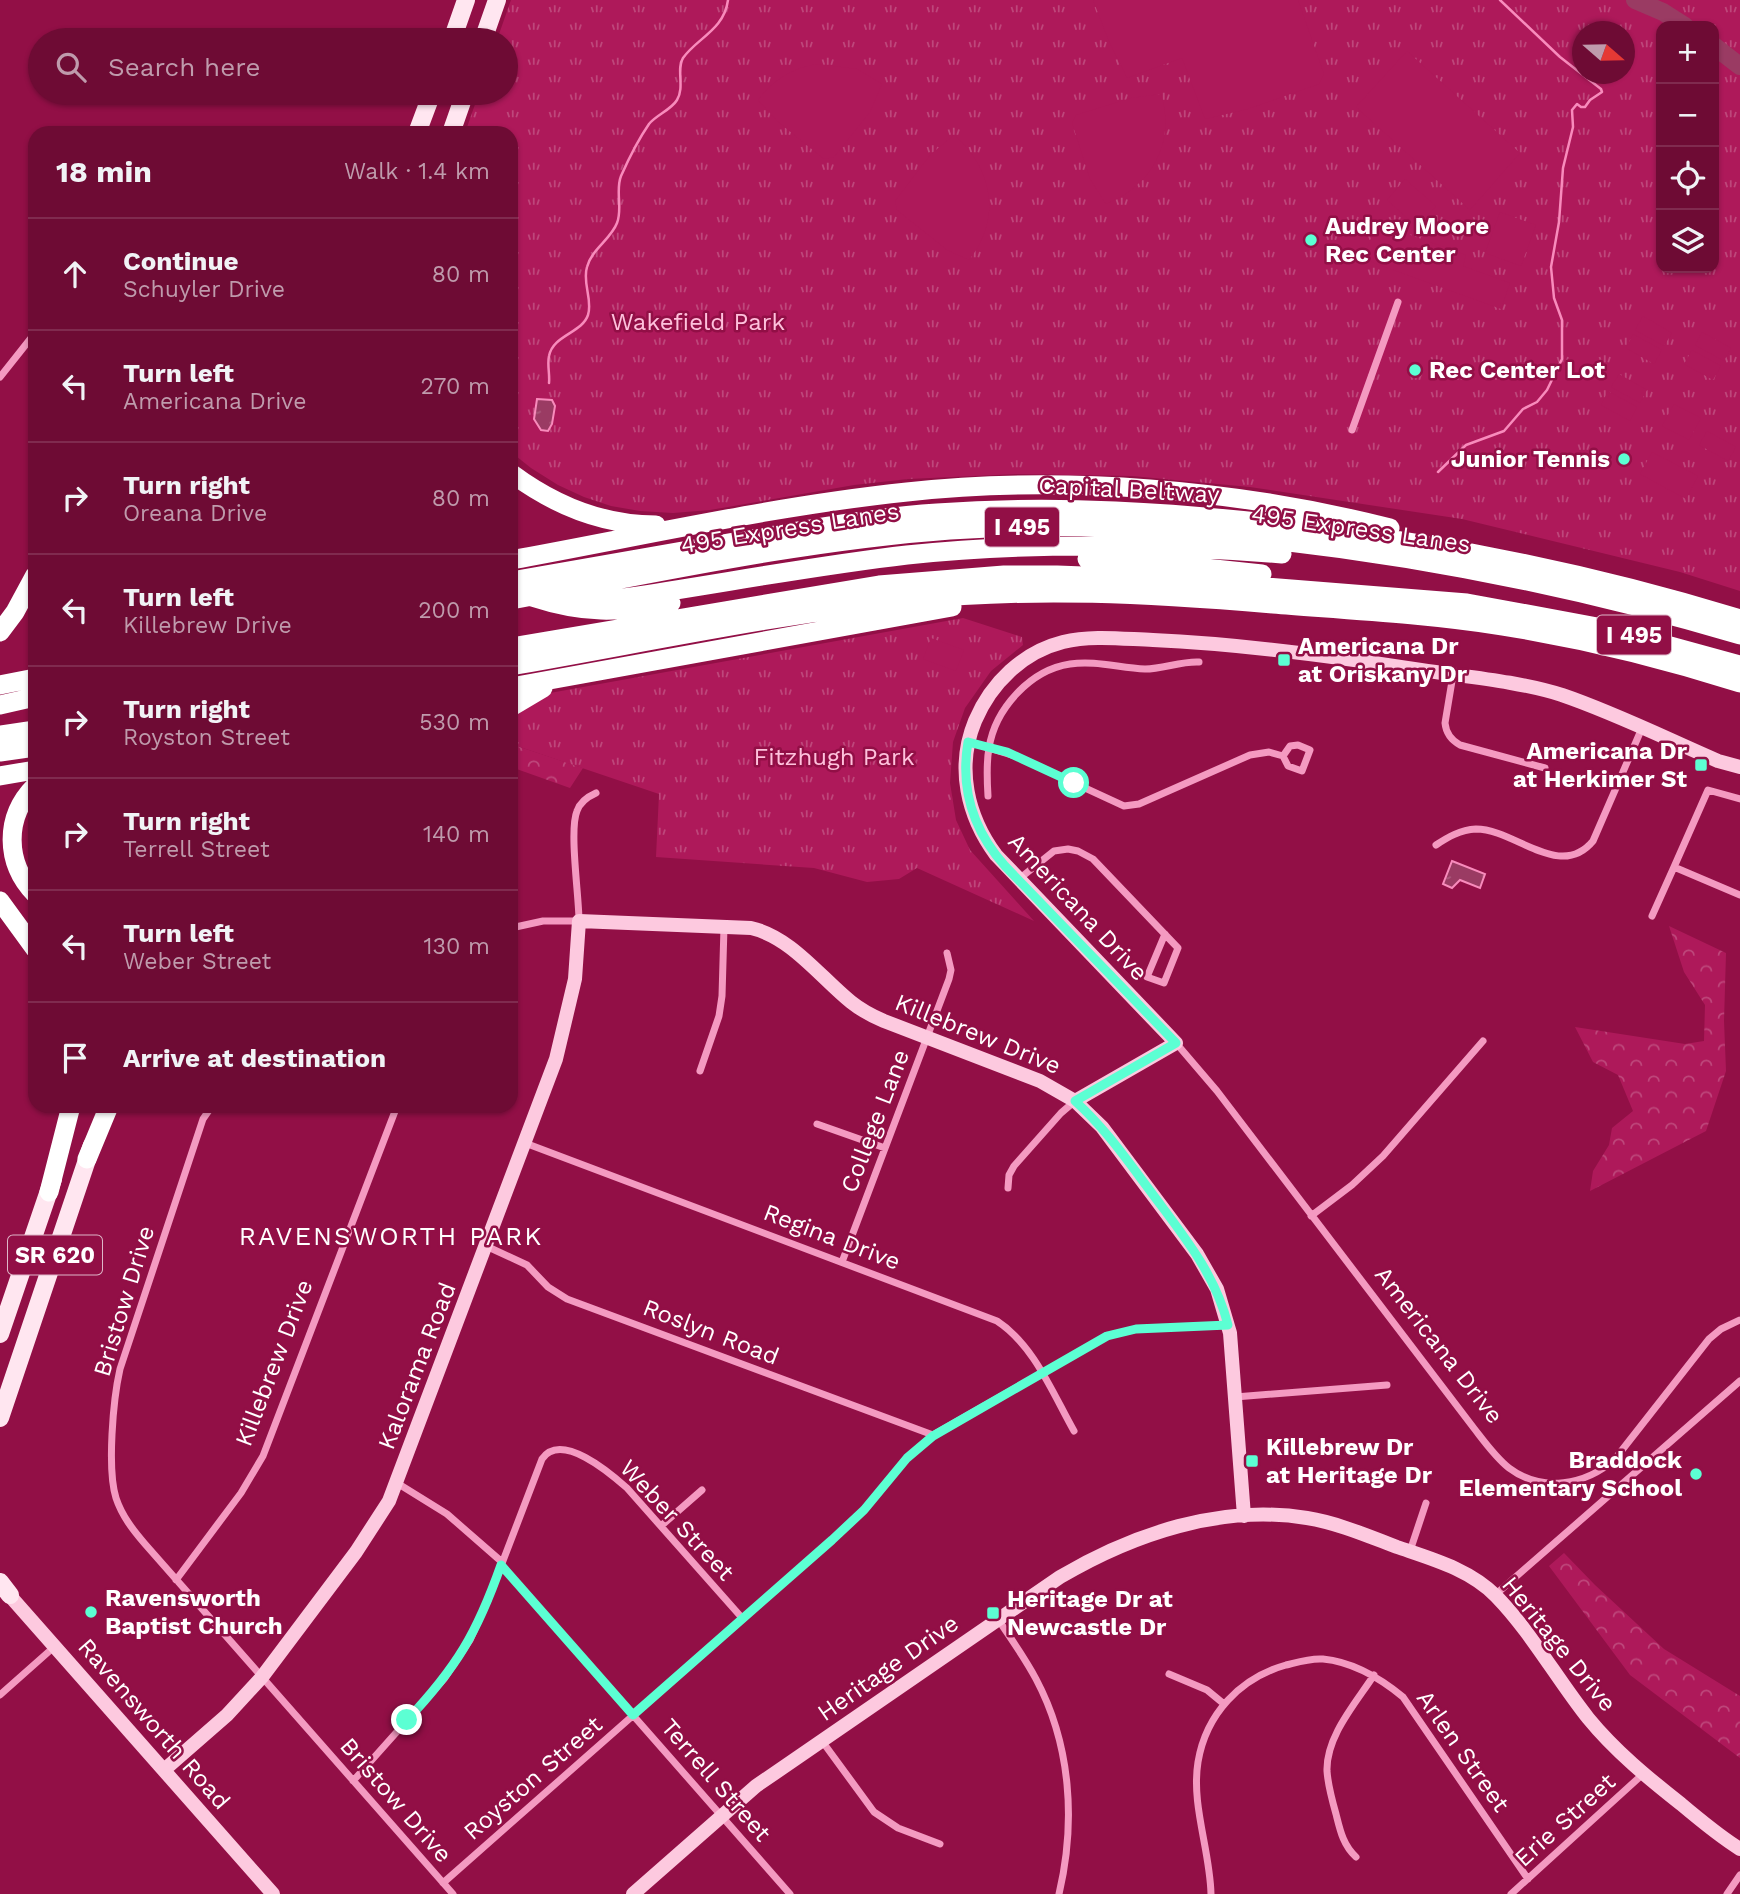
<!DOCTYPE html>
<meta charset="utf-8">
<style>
:root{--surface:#6e0b34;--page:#73143c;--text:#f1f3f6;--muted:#bf9bac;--line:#802b4f}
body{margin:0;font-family:"Work Sans",sans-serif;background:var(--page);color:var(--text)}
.controls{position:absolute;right:21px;top:21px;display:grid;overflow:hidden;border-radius:14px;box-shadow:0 2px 5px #0004}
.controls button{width:63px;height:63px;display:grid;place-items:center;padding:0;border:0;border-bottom:2px solid var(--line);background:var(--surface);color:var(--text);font:35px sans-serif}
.compass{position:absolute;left:1572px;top:21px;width:63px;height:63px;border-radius:50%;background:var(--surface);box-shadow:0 2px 5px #0004;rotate:110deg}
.stop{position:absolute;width:21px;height:21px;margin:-16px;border:5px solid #5cffd3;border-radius:50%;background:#fff}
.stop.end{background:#5cffd3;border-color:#fff;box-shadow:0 2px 7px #0008}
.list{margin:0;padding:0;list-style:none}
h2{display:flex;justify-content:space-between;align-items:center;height:91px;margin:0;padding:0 28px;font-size:30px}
h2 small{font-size:23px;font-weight:400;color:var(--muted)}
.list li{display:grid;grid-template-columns:46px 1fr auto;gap:21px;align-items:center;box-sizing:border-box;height:112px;padding:0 28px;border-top:2px solid var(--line)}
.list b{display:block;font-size:26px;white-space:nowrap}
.list p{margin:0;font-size:23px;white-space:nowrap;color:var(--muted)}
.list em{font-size:23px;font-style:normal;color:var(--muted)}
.icon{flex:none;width:38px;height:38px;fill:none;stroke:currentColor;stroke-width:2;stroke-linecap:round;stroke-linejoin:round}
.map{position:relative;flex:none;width:1740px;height:1894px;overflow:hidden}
.search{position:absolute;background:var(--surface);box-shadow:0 2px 5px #0004;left:28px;top:28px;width:490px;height:77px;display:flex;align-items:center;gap:18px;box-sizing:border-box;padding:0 24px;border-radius:38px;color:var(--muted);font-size:26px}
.panel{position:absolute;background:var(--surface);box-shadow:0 2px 5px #0004;left:28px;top:126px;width:490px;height:987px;border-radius:21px}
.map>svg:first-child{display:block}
.forest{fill:url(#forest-crowns)}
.park{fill:url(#park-tufts);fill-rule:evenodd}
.pitch{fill:#ae195a}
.water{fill:url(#water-ripples);stroke:#f88bbc;stroke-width:2}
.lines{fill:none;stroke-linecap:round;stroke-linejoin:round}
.stream{stroke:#f88bbc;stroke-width:2.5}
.river{stroke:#9a3b63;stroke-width:18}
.street{stroke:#f49ac1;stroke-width:7}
.secondary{stroke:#fdc9df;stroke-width:14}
.primary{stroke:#ffe6f0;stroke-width:18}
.highway{stroke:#fff;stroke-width:19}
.route{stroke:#5cffd3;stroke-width:9}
.poi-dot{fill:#5cffd3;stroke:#920f46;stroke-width:2.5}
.labels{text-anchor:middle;stroke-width:5;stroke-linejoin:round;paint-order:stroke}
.shield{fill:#920f46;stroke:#deb7c8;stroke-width:2}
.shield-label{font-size:23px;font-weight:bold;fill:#fff}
.poi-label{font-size:24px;font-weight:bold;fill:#fff;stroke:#920f46;text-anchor:start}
.park-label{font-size:24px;fill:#fec1dc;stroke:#920f46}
.street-label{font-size:24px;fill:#fff;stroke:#920f46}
.neighbourhood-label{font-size:26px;letter-spacing:2px;fill:#fff;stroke:#920f46}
</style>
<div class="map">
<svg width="1740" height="1894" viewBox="0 0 1740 1894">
<defs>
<pattern id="forest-crowns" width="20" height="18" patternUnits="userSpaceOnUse" patternTransform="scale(1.75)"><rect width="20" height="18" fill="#ae195a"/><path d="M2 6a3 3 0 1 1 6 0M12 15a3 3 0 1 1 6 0" fill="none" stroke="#be477b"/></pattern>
<pattern id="park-tufts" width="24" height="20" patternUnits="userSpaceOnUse" patternTransform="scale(1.75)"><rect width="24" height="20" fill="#ae195a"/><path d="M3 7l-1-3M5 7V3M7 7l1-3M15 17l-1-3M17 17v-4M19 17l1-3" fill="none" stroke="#be477b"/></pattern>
<pattern id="water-ripples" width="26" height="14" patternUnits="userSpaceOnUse" patternTransform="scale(1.75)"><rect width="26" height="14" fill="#9a3b63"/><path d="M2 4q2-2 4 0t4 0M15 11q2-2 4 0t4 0" fill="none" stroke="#a9587a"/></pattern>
</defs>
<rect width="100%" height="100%" fill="#920f46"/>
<path class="forest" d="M511,744L583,768L570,788L511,767Z
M1669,926L1726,953L1724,1021L1726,1071L1706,1131L1590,1191L1593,1171L1609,1145L1612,1128L1633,1111L1618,1075L1593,1062L1575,1027L1685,1044L1704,1041L1705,1005L1684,972Z
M1564,1553L1595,1585L1664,1649L1740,1696V1758L1630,1675L1549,1566Z"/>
<path class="park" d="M511,0H1740V591L1680,572L1462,519L1250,487L1132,476L1017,474L908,479L854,485L710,510L673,513L640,511L611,506L584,497L558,485L531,468L511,452V133H465L479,93H506V40H497ZM1661,26H1714V268H1661ZM1582,32H1624V74H1582Z
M963,618L1022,637L1023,645L991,671L965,708L953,742L950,783L956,820L970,850L1034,921L917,868L899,879L867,882L814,868L656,857L659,794L511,744V717L530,702L550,693Z"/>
<path class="pitch" d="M1093,0H1298L1324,74L1319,84L1248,109L1205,119L1182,58L1127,78L1108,39Z
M1407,51L1520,153L1470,210L1356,107Z
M817,64L857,69L882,84L870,112L834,157L824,159L777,121L758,100C773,80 792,68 817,64Z
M1161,94C1176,142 1152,186 1106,204L1090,179L1072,123L1076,115L1131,98Z
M954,135C993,168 1002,219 969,260L947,250L897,210L895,201L931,154Z
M1405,179L1436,206L1417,227L1387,200Z
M1500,212L1536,225L1521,266L1485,253Z
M1377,223L1466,255L1463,266L1510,283L1501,309L1363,259Z
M1643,316L1672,333L1664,346L1635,330Z
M1702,332L1731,348L1724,361L1695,345Z
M1633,334L1662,350L1654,364L1626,348Z
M1692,350L1721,366L1713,380L1684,364Z
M1619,374L1647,390L1640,403L1611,387Z
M1608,391L1637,407L1630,421L1601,405Z
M1674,404L1701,418L1689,440L1662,426Z
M1707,431L1736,447L1728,461L1699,445Z
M1652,452L1698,476L1686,499L1640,474Z
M931,638L964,650L956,671L923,659Z"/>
<path class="water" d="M537,399L552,400L555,406L552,424L548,431L541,430L534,419Z
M1452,861L1485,874L1480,888L1460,880L1452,888L1443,884Z"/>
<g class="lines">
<path class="stream" d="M549,383C550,374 547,365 549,356C553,335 582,333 588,315C593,300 582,283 587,267C591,250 611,239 617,223C623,208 615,191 621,176C629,158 638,140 649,124C656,115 671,110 677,100C685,87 676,69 683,58C697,38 724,30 728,0
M1438,472L1466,445L1504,431L1523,409L1537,402L1547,390L1562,359V320L1554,298L1551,267L1559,222L1563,168L1573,127L1572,110L1577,104L1581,107H1585L1590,100L1602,92L1601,89L1560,57L1500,0"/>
<path class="river" d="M1635,0L1663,12L1685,26
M1714,46L1740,66"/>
<path class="street" d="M0,377L35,333
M1352,430L1398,302
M1453,675L1445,723C1446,733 1451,740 1460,745L1545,768
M969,742L1018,757L1124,806L1139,804L1250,755L1269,752L1283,756
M1298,745L1310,750L1302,771L1288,766L1283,756L1290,746Z
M988,796C987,780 986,764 989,748C995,709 1030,670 1070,664C1095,660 1120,668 1145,669C1163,669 1181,661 1199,662
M1436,845C1448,837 1460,830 1476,829C1515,829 1560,881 1593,841L1642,728
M1674,867L1708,790L1740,799
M1019,879L1054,851L1068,849L1078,851L1093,859L1178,948L1164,983L1147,977L1165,934
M1652,916L1674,867L1740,895
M511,928L543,921H579C579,896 569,830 577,811C580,802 587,797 596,793
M1176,1043L1217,1091L1473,1427C1484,1441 1495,1457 1509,1468C1542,1493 1586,1485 1615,1459L1709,1339L1721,1329L1740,1320
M700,1071L719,1016L722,996L724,927
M212,1106L203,1119L120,1369C113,1400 107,1469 116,1498C122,1516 133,1530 145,1544L453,1894
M817,1124L885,1148
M525,1143L997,1321C1034,1345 1053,1394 1074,1431
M1008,1188L1009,1175L1014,1166L1061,1113L1075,1101
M1311,1216L1352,1185L1383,1156L1483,1041
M486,1246L527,1265L548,1287L567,1299L933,1435
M842,1262L949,979L951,970L947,953
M1235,1397L1387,1385
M397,1483L447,1514L502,1562
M661,1526L702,1490
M1410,1551L1426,1503
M501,1565L790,1894
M176,1580L241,1493L263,1456L397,1106
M1495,1595L1740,1381
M998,1619C1011,1639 1025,1658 1036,1679C1071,1745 1076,1822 1059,1894
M1169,1674L1207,1690L1224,1704
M0,1695L54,1647
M822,1741L874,1812L898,1828L940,1844
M353,1781L444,1679L470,1640L488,1600L542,1459C561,1431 610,1473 627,1488L743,1619
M1356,1857C1343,1845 1340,1830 1336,1814C1332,1800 1328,1786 1327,1771C1326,1736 1356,1703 1374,1675
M443,1883L832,1540L864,1510L907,1458L933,1435L1107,1336L1136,1329L1228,1325
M1211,1894C1210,1850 1191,1805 1198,1762C1206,1714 1240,1678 1286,1665C1298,1662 1310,1658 1323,1659C1354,1662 1380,1678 1403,1697L1528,1879
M1511,1894L1643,1774
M1727,1894L1740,1875"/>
<path class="secondary" d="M1075,1101L1176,1043L996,855C967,816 956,767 975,721C991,683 1023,652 1063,642C1092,635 1123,639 1153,640C1243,644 1332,656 1421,670C1467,677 1517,681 1562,695C1615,713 1667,739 1718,761L1740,767
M3,1588L273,1894
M164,1770L227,1715L262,1677L356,1552L389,1501L556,1059L575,979L579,921L751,928C791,937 820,977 851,1002C861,1010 872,1016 884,1021L1040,1081L1075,1101L1102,1127L1197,1254L1217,1289L1230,1333L1244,1516
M633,1894L756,1786L1060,1577C1133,1534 1221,1504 1307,1518C1338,1523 1368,1536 1397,1547C1432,1559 1469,1569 1496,1596C1531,1632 1557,1679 1588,1718C1615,1751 1648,1778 1681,1804C1700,1820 1719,1836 1740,1849"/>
<path class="primary" d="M452,40L466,0
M483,40L497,0
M417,133L432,93
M451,133L465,93
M0,1334L53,1179
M0,1418L92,1145
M0,1582L10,1595"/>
<path class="highway" d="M511,473C554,505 602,525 656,525
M1087,559L1148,562L1262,574
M511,560C643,536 774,506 907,492C1063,475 1237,489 1390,528
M511,581C591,567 671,553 751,539C813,529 875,517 937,513C1056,504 1175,512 1293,526C1445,544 1594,574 1740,619
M571,594L604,598H624C719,584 812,566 907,555C1031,542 1158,544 1282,554
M532,597C584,614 618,613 671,603
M511,600C656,573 802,541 950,530C1060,522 1171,529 1281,541C1438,559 1588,590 1740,635
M0,632L15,612L35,575
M511,647L879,585L1004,575H1057L1164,579L1467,603L1608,629L1740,665
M511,666C644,643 777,614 912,600C1033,587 1152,594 1273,604C1350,610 1427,614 1503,626C1584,639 1662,658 1740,683
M0,685L35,678
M511,687L952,607
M0,705L35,697
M511,707L543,688
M0,735L35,730
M0,752L35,747
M0,776L35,770
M35,786C4,817 5,863 35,894
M0,901L35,949
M87,1159L109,1106
M49,1192L71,1106"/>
</g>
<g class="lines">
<path class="route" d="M407,1720C457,1667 477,1633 501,1565L633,1715L832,1540L864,1510L907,1458L933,1436L1107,1336L1136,1329L1228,1325C1215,1273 1182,1234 1151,1192C1127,1160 1105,1128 1075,1101L1176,1043L1005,866C973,830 960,789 968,742L1007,752L1074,783"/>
</g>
<g class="poi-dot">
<circle cx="1311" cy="240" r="7"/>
<circle cx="1415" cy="370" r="7"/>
<circle cx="1624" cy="459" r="7"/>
<rect x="1277" y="653" width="14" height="14" rx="3.5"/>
<rect x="1694" y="758" width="14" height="14" rx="3.5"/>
<rect x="1245" y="1454" width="14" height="14" rx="3.5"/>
<circle cx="1696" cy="1474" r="7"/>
<circle cx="91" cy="1612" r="7"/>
<rect x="986" y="1606" width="14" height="14" rx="3.5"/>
</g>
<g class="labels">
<g class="shield">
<rect x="985" y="507.5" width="74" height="39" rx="5"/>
<rect x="1597" y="615.5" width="74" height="39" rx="5"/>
<rect x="8" y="1235.5" width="94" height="39" rx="5"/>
</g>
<g class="shield-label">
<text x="1022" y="535">I 495</text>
<text x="1634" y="643">I 495</text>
<text x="55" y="1263">SR 620</text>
</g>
<g class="poi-label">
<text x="1325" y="234">Audrey Moore<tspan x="1325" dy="28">Rec Center</tspan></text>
<text x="1429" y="378">Rec Center Lot</text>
<text x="1610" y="467" text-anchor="end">Junior Tennis</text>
<text x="1298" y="654">Americana Dr<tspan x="1298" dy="28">at Oriskany Dr</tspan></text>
<text x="1687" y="759" text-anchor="end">Americana Dr<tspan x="1687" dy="28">at Herkimer St</tspan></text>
<text x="1266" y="1455">Killebrew Dr<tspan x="1266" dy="28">at Heritage Dr</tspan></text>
<text x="1682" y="1468" text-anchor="end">Braddock<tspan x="1682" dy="28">Elementary School</tspan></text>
<text x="105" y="1606">Ravensworth<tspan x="105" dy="28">Baptist Church</tspan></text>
<text x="1007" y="1607">Heritage Dr at<tspan x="1007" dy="28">Newcastle Dr</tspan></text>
</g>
<g class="park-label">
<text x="698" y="330">Wakefield Park</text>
<text x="834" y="765">Fitzhugh Park</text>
</g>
<g class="street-label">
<text transform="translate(1129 490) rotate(3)" y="8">Capital Beltway</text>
<text transform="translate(790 528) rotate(-9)" y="8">495 Express Lanes</text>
<text transform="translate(1361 529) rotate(8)" y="8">495 Express Lanes</text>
<text transform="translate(1078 907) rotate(47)" y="8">Americana Drive</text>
<text transform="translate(978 1034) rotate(22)" y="8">Killebrew Drive</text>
<text transform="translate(875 1121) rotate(-69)" y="8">College Lane</text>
<text transform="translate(832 1237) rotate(21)" y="8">Regina Drive</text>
<text transform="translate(124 1301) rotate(-73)" y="8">Bristow Drive</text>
<text transform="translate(711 1332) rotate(21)" y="8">Roslyn Road</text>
<text transform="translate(1439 1345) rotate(52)" y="8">Americana Drive</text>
<text transform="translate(274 1363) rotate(-69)" y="8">Killebrew Drive</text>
<text transform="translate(417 1366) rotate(-69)" y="8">Kalorama Road</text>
<text transform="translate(677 1520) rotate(47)" y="8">Weber Street</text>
<text transform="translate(1559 1644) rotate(51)" y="8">Heritage Drive</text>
<text transform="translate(888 1668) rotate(-35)" y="8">Heritage Drive</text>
<text transform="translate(154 1724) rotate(49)" y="8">Ravensworth Road</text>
<text transform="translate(1463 1751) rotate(55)" y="8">Arlen Street</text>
<text transform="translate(533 1778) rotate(-41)" y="8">Royston Street</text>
<text transform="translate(716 1780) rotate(49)" y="8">Terrell Street</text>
<text transform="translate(396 1800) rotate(49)" y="8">Bristow Drive</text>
<text transform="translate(1565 1820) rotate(-42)" y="8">Erie Street</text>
</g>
<g class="neighbourhood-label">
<text x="391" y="1245">RAVENSWORTH PARK</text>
</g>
</g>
</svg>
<div class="controls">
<button>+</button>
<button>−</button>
<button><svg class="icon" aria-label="locate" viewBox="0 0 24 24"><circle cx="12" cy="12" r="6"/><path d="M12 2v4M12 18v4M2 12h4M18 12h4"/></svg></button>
<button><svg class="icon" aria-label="layers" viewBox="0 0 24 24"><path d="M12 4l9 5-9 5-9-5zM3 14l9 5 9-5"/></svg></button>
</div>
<svg class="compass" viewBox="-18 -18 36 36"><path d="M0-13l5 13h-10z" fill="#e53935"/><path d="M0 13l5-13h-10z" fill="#bf9bac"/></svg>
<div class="stop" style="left:1074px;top:783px"></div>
<div class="stop end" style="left:407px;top:1720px"></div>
<div class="search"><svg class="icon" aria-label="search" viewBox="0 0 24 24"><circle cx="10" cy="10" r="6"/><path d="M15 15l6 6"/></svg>Search here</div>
<section class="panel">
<h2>18 min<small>Walk · 1.4 km</small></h2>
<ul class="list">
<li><svg class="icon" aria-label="ahead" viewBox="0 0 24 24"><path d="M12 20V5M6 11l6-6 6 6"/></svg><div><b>Continue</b><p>Schuyler Drive</p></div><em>80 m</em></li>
<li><svg class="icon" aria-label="left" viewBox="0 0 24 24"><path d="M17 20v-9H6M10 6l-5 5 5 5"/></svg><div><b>Turn left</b><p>Americana Drive</p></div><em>270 m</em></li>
<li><svg class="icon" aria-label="right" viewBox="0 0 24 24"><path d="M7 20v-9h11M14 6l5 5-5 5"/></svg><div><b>Turn right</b><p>Oreana Drive</p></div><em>80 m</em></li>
<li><svg class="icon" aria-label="left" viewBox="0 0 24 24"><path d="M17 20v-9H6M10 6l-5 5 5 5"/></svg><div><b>Turn left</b><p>Killebrew Drive</p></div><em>200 m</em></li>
<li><svg class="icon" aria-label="right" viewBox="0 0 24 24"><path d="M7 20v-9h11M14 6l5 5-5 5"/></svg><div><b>Turn right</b><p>Royston Street</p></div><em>530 m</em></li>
<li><svg class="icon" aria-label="right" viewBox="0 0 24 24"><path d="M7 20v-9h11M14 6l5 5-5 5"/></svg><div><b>Turn right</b><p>Terrell Street</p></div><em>140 m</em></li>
<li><svg class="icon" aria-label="left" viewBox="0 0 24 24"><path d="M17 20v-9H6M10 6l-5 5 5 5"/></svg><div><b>Turn left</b><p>Weber Street</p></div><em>130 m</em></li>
<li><svg class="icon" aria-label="arrive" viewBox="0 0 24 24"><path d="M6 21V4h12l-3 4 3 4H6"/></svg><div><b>Arrive at destination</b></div></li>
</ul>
</section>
</div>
